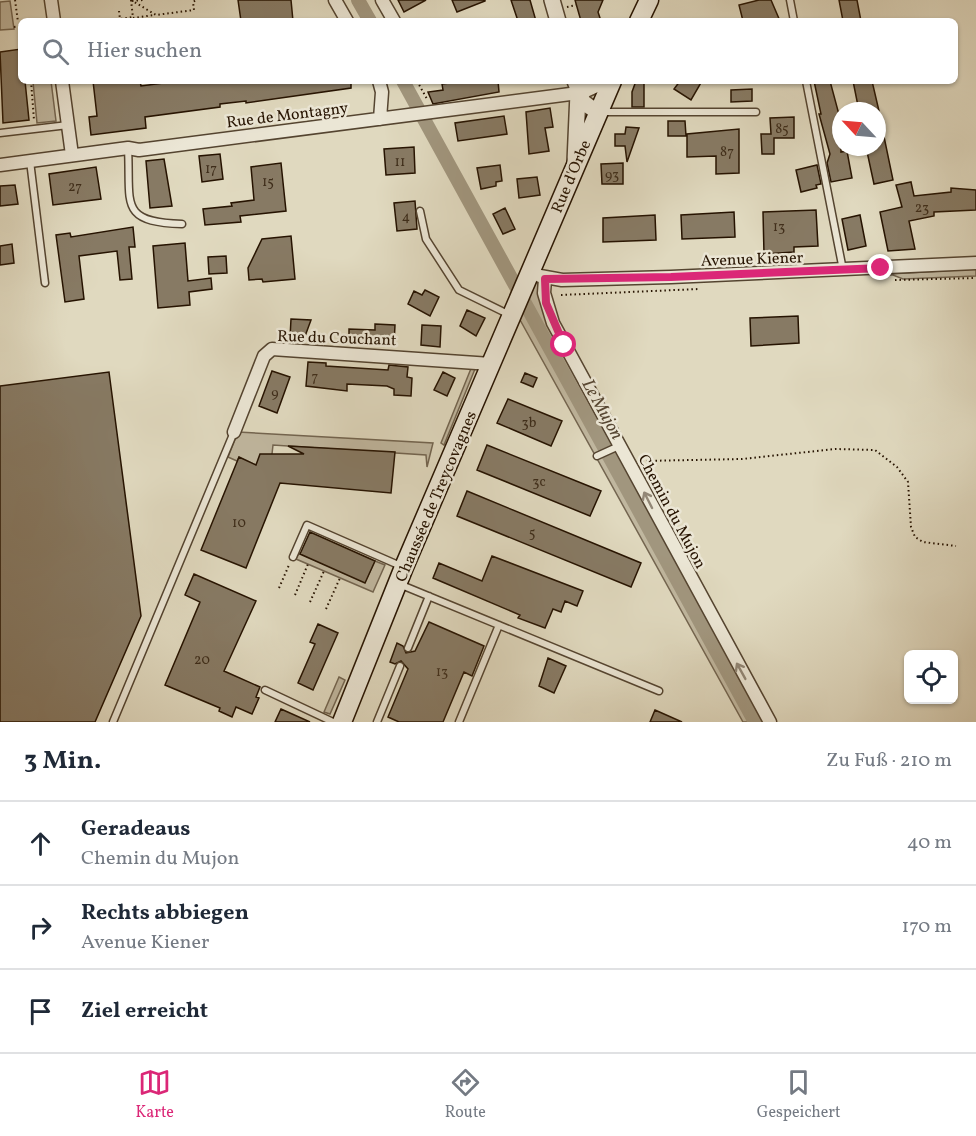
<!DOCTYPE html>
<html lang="de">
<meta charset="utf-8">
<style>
:root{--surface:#fff;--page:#f6f6f7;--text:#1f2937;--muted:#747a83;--line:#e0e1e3;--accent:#db2777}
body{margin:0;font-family:Vollkorn,serif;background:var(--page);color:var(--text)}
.controls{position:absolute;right:18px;bottom:18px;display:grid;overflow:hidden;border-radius:9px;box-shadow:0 2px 4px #0004}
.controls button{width:54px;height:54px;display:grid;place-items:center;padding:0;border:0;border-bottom:2px solid var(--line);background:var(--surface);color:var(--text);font:30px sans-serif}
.compass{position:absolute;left:832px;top:102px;width:54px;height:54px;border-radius:50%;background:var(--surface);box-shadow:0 2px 4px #0004;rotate:296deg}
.stop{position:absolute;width:18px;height:18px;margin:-14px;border:4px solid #db2777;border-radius:50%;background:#fff}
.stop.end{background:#db2777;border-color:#fff;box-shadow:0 2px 6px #0008}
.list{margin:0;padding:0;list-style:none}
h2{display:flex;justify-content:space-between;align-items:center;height:78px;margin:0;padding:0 24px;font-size:26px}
h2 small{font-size:20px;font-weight:400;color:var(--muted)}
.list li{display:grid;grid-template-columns:39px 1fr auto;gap:18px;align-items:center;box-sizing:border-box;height:84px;padding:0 24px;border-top:2px solid var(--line)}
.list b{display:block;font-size:22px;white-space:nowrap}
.list p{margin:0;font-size:20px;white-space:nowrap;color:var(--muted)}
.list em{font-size:20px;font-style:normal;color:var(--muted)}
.icon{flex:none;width:33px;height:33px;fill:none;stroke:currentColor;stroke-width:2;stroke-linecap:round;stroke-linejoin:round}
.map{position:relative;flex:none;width:976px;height:722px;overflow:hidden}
.search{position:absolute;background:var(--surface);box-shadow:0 2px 4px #0004;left:18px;right:18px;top:18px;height:66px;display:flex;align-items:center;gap:15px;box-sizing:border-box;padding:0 21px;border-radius:9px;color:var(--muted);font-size:22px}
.sheet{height:330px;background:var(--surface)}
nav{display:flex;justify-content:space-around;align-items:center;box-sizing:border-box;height:84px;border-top:2px solid var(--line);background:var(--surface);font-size:16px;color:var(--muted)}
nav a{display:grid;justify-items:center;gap:3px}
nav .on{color:var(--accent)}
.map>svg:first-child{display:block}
.green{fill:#c0b79f;stroke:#736550;stroke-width:1.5}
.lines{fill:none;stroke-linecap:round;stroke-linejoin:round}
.canal{stroke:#a1967e;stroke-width:14}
.building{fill:#877a64;stroke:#261301;stroke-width:1.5}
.service-casing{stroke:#544430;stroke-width:9}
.minor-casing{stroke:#544430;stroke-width:15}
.tertiary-casing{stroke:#544430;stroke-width:18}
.secondary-casing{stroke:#261301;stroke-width:21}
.path{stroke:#261301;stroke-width:2;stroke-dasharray:1.5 3;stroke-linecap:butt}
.service{stroke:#ebe6d5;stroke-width:6}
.minor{stroke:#ebe6d5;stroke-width:12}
.tertiary{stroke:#ebe6d5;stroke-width:15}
.secondary{stroke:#ebe6d5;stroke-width:18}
.oneway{stroke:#928776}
.route{stroke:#db2777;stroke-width:8}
.labels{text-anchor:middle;stroke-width:5;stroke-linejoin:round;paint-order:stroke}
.number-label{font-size:14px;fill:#3e2d1a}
.street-label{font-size:16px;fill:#261301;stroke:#ebe6d5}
.water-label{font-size:18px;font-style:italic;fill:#574733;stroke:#ebe6d5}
</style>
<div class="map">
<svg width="976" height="722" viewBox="0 0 976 722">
<rect width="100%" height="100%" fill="#e0d9bf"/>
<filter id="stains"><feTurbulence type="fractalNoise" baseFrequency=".00333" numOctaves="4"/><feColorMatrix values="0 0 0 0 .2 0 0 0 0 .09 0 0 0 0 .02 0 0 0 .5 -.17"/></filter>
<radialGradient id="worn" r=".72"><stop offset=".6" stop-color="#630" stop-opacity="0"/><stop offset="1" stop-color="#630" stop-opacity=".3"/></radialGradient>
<path class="green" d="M10,1L14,29L0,30V2Z
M51,81L56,121L37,123L33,82Z
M976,269V276L903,279L893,275H872Z
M530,272L544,293L770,722H743L514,309Z
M472,366L475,369L444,445L441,443Z
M238,432L433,443L427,467L426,455L273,445L272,454L256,465L239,457L237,461L228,457Z
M299,553L365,582L375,561L385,565L373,592L296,559Z
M339,677L345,680L330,714L324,712Z"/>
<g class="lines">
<path class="canal" d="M358,0L370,21
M403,81L755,722"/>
</g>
<path class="building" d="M238,0H291L293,21H241Z
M398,0H426L404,12Z
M452,0H485V1L457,12Z
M511,0H530L536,21H518Z
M575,0H603L598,12L601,21H581Z
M759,0H771L780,21H743L739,5Z
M839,0H857L861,21H843Z
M21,49V81H25L29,120L3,123L0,52Z
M93,81H140L141,86L179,81H351V88L246,103V101L220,104V107L145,117L146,128L91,135L89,117L97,116Z
M463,81H498L499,92L433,104L428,92L443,90L442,84Z
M636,81H644V107H632V92Z
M680,81H702L691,100L674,89Z
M814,81H830L841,122V152L847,151L852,178L831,182L827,163L830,154L819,114H821Z
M853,81H872L879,111H859Z
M752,89V101L731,102V90Z
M550,108L553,127L545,128L549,151L529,154L526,112Z
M504,116L507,134L458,141L455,123Z
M794,117V138H774V154H762L761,134H771L770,118Z
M668,121H685L686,136H668Z
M626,127L639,128L627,162L625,146H615V134H625Z
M877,127H882L893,180L874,184L866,147H877Z
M739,129V173L716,174V156L687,157V134Z
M414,147L415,173L386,175L384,149Z
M220,154L223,179L202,182L199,156Z
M164,159L172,206L150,208L146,161Z
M281,163L286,211L240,216L241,222L205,225L203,209L232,206L231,203L254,200L251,167Z
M623,163V184H602L601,164Z
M500,165L502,181L496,182V186L481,189L477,168Z
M817,165L821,184L816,185L817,188L801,192L796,170Z
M96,167L101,199L53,205L49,174Z
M537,177L540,195L519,198L517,179Z
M911,182L914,196L951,192V188L976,190V210L934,212V216L909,221L915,249L888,251L880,212L902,207L896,185Z
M15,185L18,204L0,206V186Z
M415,201L417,229L397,231L394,203Z
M505,208L515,229L503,234L493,214Z
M816,210L818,246L794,247V252L764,254L763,212Z
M734,212L735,237L682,239L681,215Z
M655,215L656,240L603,242V218Z
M860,215L866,246L848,250L842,219Z
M133,227L135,247H129L132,279L120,280L117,251L79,256L84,299L65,302L56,235L70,233L71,237Z
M291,236L295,279L263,282L262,279L249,280L248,268L262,239Z
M185,243L188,281L211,278L212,289L189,292L190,305L158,308L153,246Z
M12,244L14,263L0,265V246Z
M226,256L227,273L209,274L208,257Z
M425,290L439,297L430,316L408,304L414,291L422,295Z
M467,310L485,318L476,336L460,326Z
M798,316L799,343L751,346L750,318Z
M291,319L311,320L304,339L290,338Z
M375,324L395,325L394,344L349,340V329L375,330Z
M422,325L441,326L440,347L421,345Z
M308,362L326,363V366L388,370L389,365L408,367L407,377L412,378L411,396L394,395V389L387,386L347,384V391L306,386Z
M272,371L290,377L277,413L259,406Z
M109,372L141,616L95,722H0V386Z
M443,372L455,378L447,396L434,390Z
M525,373L537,378L533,387L521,382Z
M508,399L562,421L551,446L497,423Z
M487,445L601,491L590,516L477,470Z
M288,446L395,452L391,493L280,483L246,568L201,550L239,457L256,465L260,454H304Z
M467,491L641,563L631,587L457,516Z
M310,532L375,561L365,583L300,554Z
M492,556L583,591L577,606L565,601L561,612L553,609L545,628L518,618L520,615L433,578L439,563L482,581Z
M194,574L256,601L224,671L260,687L256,697L259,698L252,714L236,707L232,717L219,711L220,708L165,685L200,602L185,595Z
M429,622L484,646L472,676L464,672L443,722H399L388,717L408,669L401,661L395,664L390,662L397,643L403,646L406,653L415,651Z
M318,624L338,633L313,690L298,683L315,644L310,642Z
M548,658L566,666L554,693L539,686Z
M281,709L310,722H275Z
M655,710L682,722H650Z"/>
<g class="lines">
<g class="service-casing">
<path id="service" d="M790,0L794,21
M806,81L843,270
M601,112H756
M0,133L68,125
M128,148C131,204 118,222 182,224
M30,161L45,283
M420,211L426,239L459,290L510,315
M597,456L619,446
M293,557L307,525L403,567
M399,584L659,691
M408,648L429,596
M265,690L333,722
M113,722L234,432
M377,722L400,666
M459,722L499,625"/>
</g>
<g class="minor-casing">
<path id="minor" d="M51,0L54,21
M335,0L347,21
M382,0L394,21
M62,81L72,155
M379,81L382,92L380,119
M0,165L128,148L139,150L578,93
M540,276L562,280L671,277L976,263
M545,279L544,293L553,323L770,722
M234,432L264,356L272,349L491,364"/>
</g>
<g class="tertiary-casing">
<path id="tertiary" d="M552,0L558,21
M575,81L583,102L597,112
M578,93L604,81
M575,162L578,93"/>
</g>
<g class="secondary-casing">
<path id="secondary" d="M639,21L649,0
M342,722L404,567L612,81"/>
</g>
<path class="path" d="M15,0L18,22
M131,0L156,15L194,10L193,2L196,0
M131,0L133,18L154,15
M132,1L144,0
M567,7L576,5
M119,11L120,19L133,17
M14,27L21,26
M31,81L34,120
M417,81L427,99
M895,280L976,278
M561,295L699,289
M642,461L742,459L835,449L875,450L897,467L908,482L911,527L915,537L923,542L956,546
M279,588L289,565
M295,595L308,564
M310,602L324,571
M326,609L340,578"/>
<use href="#service" class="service"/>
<use href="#minor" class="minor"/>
<use href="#tertiary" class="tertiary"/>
<use href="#secondary" class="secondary"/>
</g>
<defs><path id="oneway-shaft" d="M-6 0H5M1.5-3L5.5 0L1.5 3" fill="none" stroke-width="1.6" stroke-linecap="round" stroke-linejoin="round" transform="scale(1.5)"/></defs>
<g class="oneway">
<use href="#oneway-shaft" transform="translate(648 500) rotate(-117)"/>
<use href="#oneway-shaft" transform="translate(741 671) rotate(-119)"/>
</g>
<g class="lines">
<path class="route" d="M564,345L546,303L545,279L671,277L881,268"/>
</g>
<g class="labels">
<g class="number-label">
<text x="782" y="133">85</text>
<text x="727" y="156">87</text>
<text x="400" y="166">11</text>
<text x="211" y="173">17</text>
<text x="612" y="179">93</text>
<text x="268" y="186">15</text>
<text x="75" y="191">27</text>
<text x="922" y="212">23</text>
<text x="406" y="221">4</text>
<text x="779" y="231">13</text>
<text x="315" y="381">7</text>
<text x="275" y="397">9</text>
<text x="529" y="427">3b</text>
<text x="539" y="486">3c</text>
<text x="239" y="527">10</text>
<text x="532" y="537">5</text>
<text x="202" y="664">20</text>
<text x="442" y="676">13</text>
</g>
<g class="street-label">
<text transform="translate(287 114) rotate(-7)" y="6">Rue de Montagny</text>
<text transform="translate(570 176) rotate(-67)" y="6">Rue d'Orbe</text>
<text transform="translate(752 258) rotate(-2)" y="6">Avenue Kiener</text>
<text transform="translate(337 337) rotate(2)" y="6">Rue du Couchant</text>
<text transform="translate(435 496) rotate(-67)" y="6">Chaussée de Treycovagnes</text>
<text transform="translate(673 511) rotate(62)" y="6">Chemin du Mujon</text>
</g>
<g class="water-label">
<text transform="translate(603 409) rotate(61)" y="6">Le Mujon</text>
</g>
</g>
<rect width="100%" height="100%" filter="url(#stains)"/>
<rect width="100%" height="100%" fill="url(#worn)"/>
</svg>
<div class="controls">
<button><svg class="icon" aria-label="locate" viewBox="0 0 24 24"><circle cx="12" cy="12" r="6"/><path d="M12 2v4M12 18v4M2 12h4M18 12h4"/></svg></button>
</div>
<svg class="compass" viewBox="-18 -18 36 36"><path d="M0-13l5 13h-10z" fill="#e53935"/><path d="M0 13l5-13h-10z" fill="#747a83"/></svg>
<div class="stop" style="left:564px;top:345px"></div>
<div class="stop end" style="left:881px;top:268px"></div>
<div class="search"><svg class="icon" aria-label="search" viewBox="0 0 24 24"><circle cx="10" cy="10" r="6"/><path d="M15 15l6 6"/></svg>Hier suchen</div>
</div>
<section class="sheet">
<h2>3 Min.<small>Zu Fuß · 210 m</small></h2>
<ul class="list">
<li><svg class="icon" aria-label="ahead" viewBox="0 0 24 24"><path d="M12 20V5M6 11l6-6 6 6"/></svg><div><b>Geradeaus</b><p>Chemin du Mujon</p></div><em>40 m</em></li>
<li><svg class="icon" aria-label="right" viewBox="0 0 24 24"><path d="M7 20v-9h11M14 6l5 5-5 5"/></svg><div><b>Rechts abbiegen</b><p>Avenue Kiener</p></div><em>170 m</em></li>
<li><svg class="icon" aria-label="arrive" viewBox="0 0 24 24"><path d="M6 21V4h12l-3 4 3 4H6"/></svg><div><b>Ziel erreicht</b></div></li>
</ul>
</section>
<nav>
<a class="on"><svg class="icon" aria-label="map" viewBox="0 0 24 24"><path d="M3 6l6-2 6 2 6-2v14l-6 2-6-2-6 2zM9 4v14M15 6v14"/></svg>Karte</a>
<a><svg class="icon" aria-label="directions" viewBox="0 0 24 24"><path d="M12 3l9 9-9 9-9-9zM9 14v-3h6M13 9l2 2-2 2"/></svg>Route</a>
<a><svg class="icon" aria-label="saved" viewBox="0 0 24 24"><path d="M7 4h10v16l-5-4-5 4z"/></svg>Gespeichert</a>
</nav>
